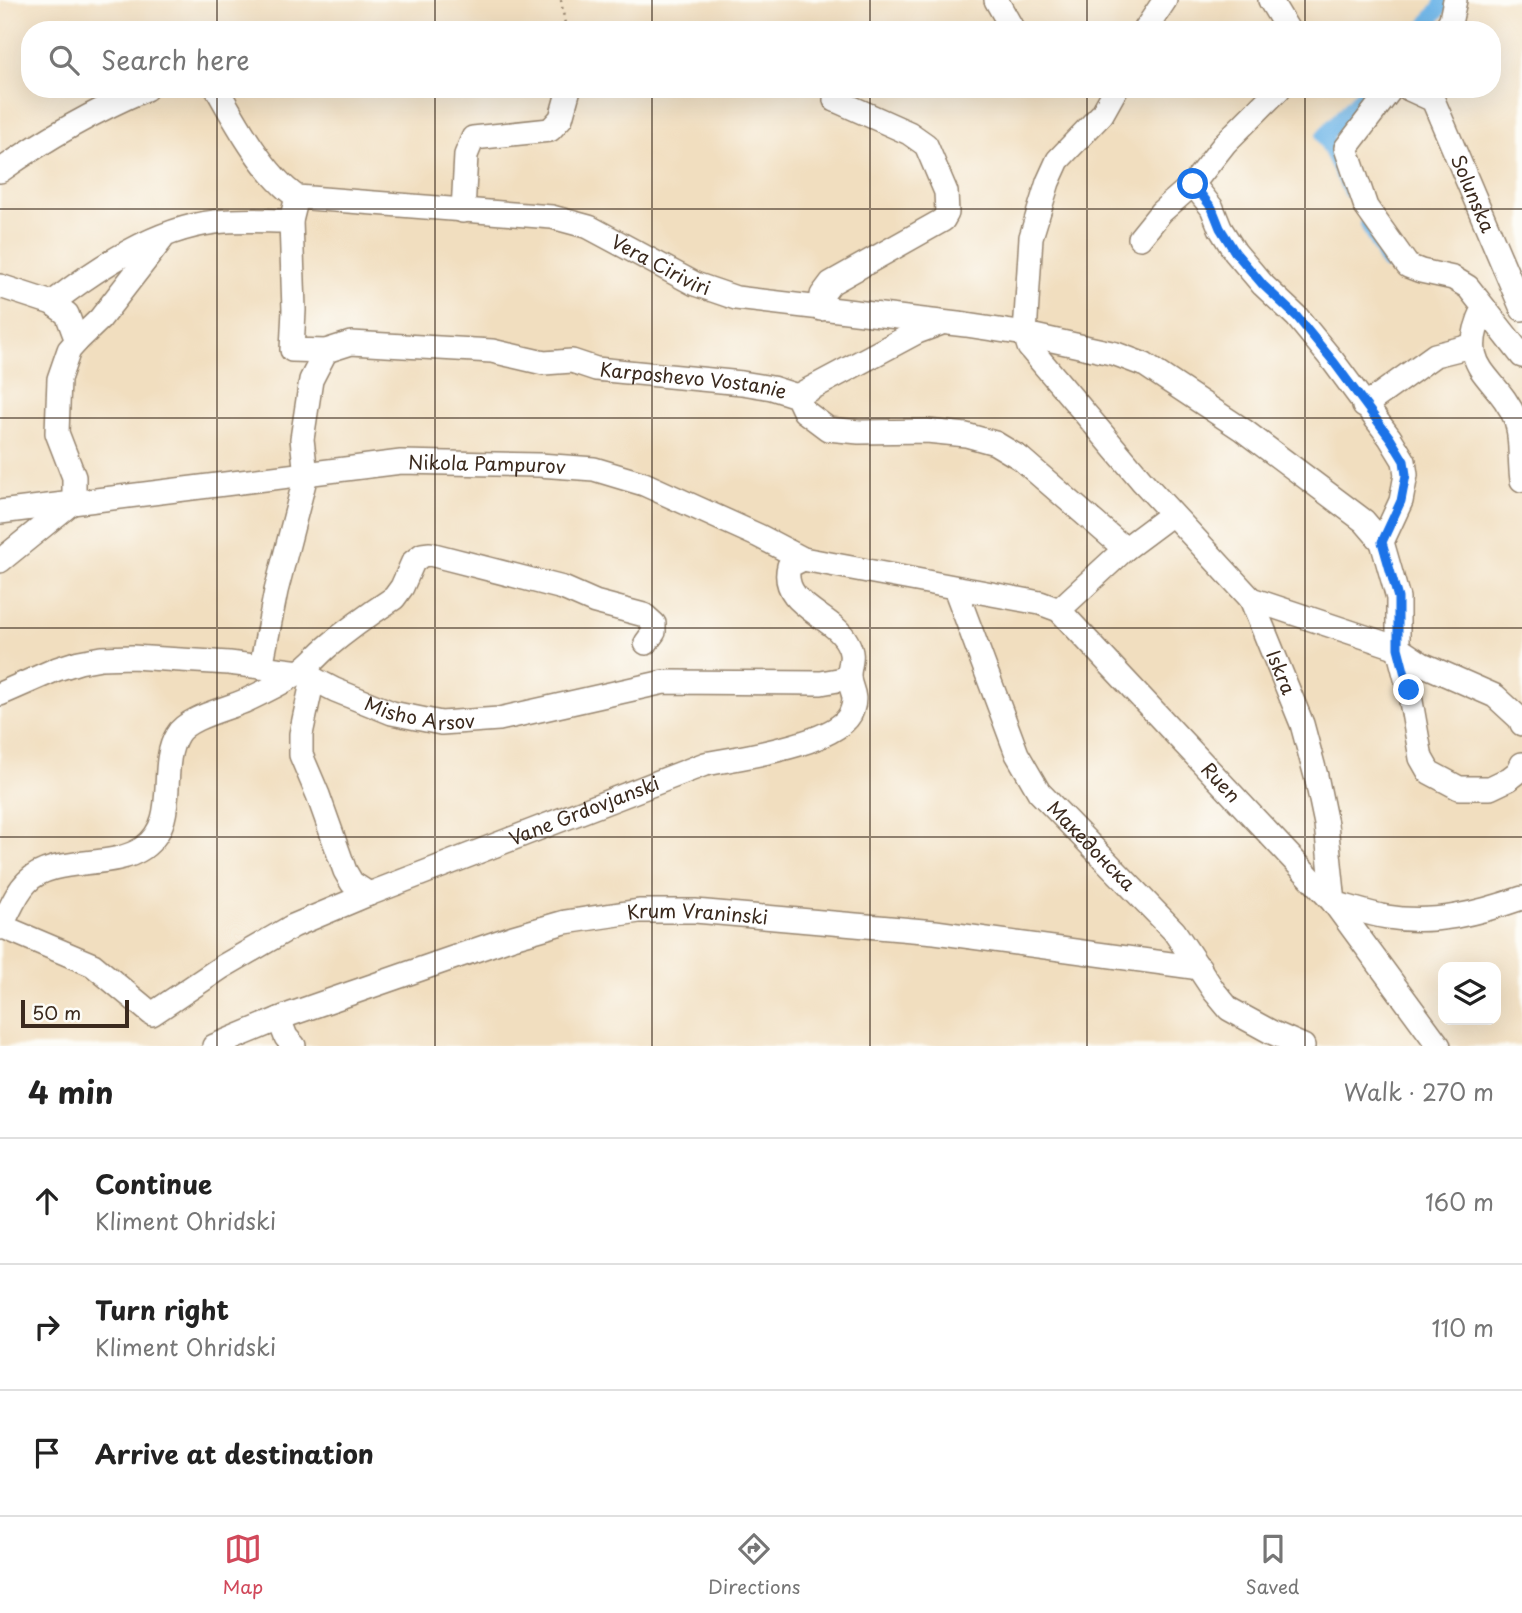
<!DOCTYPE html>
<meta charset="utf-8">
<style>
:root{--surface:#fff;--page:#f2f2f2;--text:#222;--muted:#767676;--line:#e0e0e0;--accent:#d1495b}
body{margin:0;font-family:"Playpen Sans",sans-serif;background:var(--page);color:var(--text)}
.controls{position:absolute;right:21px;bottom:21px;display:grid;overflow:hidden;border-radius:14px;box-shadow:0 7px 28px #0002}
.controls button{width:63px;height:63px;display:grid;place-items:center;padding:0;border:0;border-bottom:2px solid var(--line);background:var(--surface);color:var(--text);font:35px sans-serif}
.scale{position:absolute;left:21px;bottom:18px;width:108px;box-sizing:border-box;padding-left:7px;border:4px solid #3b2a1e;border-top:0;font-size:19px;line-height:24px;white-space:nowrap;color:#3b2a1e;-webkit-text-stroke:5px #fdfcf7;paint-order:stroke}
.stop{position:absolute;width:21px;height:21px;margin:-16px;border:5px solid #1a73e8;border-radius:50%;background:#fff}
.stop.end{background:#1a73e8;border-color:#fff;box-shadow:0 2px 7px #0008}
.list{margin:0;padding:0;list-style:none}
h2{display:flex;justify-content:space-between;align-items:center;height:91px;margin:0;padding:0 28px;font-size:30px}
h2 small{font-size:23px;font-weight:400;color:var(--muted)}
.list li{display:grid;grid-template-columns:46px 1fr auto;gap:21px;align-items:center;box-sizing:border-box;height:126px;padding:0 28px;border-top:2px solid var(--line)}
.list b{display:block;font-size:26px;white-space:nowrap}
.list p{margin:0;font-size:23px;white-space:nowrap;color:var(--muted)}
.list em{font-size:23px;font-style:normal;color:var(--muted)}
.icon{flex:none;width:38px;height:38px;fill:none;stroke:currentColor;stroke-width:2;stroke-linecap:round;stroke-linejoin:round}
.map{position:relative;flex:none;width:1522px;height:1046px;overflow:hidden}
.search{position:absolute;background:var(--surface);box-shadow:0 7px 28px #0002;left:21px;right:21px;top:21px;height:77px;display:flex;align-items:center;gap:18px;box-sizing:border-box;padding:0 24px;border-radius:28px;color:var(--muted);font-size:26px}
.sheet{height:469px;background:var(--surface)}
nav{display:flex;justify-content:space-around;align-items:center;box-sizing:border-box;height:98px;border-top:2px solid var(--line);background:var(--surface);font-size:19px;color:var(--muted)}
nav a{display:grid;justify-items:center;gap:4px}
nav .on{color:var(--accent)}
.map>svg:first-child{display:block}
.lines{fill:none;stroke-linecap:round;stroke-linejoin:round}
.canal{stroke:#72b8e9;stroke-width:16}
.minor-casing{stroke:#96846e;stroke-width:26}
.path{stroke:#96846e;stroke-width:2.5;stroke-dasharray:2 5;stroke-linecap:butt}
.minor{stroke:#fff;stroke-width:23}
.route{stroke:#1a73e8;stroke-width:9}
.grid{fill:none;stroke:#3b2a1e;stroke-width:2;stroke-opacity:0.55}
.labels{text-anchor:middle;stroke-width:5;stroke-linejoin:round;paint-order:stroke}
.street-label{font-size:19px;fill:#3b2a1e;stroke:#fdfcf7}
</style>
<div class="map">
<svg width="1522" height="1046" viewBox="0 0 1522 1046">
<rect width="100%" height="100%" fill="#fdfcf7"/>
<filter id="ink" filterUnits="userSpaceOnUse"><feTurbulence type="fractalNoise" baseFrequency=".0143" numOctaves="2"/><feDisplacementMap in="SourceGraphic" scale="14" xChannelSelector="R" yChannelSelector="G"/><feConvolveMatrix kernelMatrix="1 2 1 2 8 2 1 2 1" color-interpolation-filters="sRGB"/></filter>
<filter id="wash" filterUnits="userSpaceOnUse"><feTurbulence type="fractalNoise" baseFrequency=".00686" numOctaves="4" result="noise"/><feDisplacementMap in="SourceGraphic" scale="28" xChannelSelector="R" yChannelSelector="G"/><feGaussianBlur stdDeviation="1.57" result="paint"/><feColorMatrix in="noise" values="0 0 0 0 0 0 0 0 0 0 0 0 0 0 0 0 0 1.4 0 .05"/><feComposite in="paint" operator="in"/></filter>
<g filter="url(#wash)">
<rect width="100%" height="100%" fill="#f1debf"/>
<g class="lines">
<path class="canal" d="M1423,30L1441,6L1443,0
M1351,191L1324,136L1368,89
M1368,224L1387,262"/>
</g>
</g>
<g filter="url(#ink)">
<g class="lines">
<g class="minor-casing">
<g id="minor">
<path d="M996,0L1013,30"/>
<path d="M1270,0L1288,30"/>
<path d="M1145,30L1165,0"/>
<path d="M1445,30L1451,19L1455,0"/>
<path id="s1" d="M217,89C236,123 265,176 297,197L552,217L589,227L695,284L736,298L966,325L1025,334L1116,354L1145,365L1243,430L1364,521L1382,542L1398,598V648L1409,690L1421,758L1429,772L1459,788H1490L1509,779L1518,772L1522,764"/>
<path id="s2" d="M1116,89L1102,114L1058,160L1048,182L1031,237L1025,334L1029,347L1143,482L1251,599L1302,724L1316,776L1326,824L1334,903C1352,908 1369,914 1387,917C1433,925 1479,913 1522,898"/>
<path d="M1391,89L1346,148L1366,207L1408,266L1421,271L1453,278L1468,287L1522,356"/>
<path id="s3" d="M1409,89L1433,100L1522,309"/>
<path d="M0,171C48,137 92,112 146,89"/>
<path d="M1193,184L1212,208L1220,228L1235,252L1263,285L1297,317L1333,361L1390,438L1404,461L1406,475L1401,501L1382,542"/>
<path id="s4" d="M297,197L291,221L294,310L292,350L326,351L351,343L492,351L544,363L572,361L596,369L742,383L772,388L797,396L804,411L828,429L859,432L927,431L966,435L995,443L1020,458L1125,549"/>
<path d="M463,211L466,155L473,138L550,130L561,118L569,89"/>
<path d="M1140,238L1161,212L1193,184L1226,142L1279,89"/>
<path d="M0,286L52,303L67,314L77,341L69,350L59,379L57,433L74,477V501L0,561"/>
<path d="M52,303C98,267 156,229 215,222C240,219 266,221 291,221"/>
<path d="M1484,308C1454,371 1496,372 1516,420C1522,439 1519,460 1522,480"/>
<path d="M821,309L822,295L831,283L943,220L947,213L946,192L926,145L909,133L835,100"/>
<path d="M77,341L100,319L162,239"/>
<path d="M797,396L917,332L939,324"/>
<path d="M1364,406L1435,355L1471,346"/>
<path id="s5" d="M0,512L401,462L539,465L594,469L644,484L759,536L803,559L1040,603L1059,610L1334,903L1439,1046"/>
<path id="s6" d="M955,588L1017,754L1039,792L1174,931L1214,991L1229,1009L1271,1032L1303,1046"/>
<path d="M1251,599L1398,648L1422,664L1495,696L1520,719L1522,724"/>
<path d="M1059,610L1125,549L1172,514"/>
<path d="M261,667L276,591L306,475L302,439L311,380L326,351"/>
<path d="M313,678L301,734V755L318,795L345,871L352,883L369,894"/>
<path id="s7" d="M0,694L57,669L79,662L101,658L132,657L229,663L300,672L335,690L392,713L441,723L499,719L664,682L821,683L849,678"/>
<path id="s8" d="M1,926L93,965L152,1014L222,967L293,926L369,894L705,764C738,758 842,744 852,710C857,695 851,691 849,679C848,664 856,658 847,642C832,614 779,605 789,566L803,559"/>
<path d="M0,928C9,913 15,894 27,882C53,855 112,870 143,848C181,821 157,768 177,735C187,717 228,709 247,700C264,692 282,683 298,673C309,666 317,656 326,648C347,630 371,613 394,598L402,587L413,562L422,555L430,554L563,588L595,602L644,615L654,624V632L646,643"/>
<path d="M279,1019L286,1037L294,1046"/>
<path id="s9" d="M214,1046L291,1014L513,937L565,922L639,911H695L935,932L1200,968"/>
</g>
</g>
<path class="path" d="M561,0L566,30"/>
<use href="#minor" class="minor"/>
</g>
</g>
<g class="lines" filter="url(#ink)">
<path class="route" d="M1193,184L1212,208L1220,228L1235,252L1263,285L1297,317L1333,361L1390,438L1404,461L1406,475L1401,501L1382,542L1398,598V648L1409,690"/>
</g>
<path class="grid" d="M217,0V30M435,0V30M652,0V30M870,0V30M1087,0V30M1305,0V30M217,89V1046M435,89V1046M652,89V1046M870,89V1046M1087,89V1046M1305,89V1046M0,209H1522M0,418H1522M0,628H1522M0,837H1522"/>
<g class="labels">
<g class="street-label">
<text dy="7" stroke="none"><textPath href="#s3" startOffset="128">Solunska</textPath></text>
<text dy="7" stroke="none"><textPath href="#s1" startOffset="511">Vera Ciriviri</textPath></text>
<text dy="7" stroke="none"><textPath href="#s4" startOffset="560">Karposhevo Vostanie</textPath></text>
<text dy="7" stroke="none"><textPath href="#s5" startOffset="490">Nikola Pampurov</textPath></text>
<text dy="7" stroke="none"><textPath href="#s2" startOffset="700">Iskra</textPath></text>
<text dy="7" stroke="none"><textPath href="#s7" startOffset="436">Misho Arsov</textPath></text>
<text dy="7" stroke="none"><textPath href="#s5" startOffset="1323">Ruen</textPath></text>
<text dy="7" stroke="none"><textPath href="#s8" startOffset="656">Vane Grdovjanski</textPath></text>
<text dy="7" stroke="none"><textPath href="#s6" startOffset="296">Македонска</textPath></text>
<text dy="7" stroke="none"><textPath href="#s9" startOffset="506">Krum Vraninski</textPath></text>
</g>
</g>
</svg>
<div class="controls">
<button><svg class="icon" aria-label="layers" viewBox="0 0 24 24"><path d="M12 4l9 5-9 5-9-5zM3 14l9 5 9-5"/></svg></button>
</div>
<div class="scale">50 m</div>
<div class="stop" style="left:1193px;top:184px"></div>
<div class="stop end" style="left:1409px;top:690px"></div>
<div class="search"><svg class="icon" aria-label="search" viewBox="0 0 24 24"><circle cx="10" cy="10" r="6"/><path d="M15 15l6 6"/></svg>Search here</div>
</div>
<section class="sheet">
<h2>4 min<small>Walk · 270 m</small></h2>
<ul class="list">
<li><svg class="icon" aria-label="ahead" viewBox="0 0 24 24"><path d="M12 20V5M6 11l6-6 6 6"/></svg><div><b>Continue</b><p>Kliment Ohridski</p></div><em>160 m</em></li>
<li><svg class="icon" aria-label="right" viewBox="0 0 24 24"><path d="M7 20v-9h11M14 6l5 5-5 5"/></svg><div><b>Turn right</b><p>Kliment Ohridski</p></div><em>110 m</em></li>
<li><svg class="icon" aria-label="arrive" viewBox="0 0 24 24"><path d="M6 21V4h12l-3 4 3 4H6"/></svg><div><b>Arrive at destination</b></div></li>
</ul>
</section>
<nav>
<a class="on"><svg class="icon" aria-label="map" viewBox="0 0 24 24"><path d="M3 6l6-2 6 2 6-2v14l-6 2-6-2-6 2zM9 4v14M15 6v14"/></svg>Map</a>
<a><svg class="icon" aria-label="directions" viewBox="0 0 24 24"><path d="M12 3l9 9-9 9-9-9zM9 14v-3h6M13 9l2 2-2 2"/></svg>Directions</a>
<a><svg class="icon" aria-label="saved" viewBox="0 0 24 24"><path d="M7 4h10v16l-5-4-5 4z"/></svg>Saved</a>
</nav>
